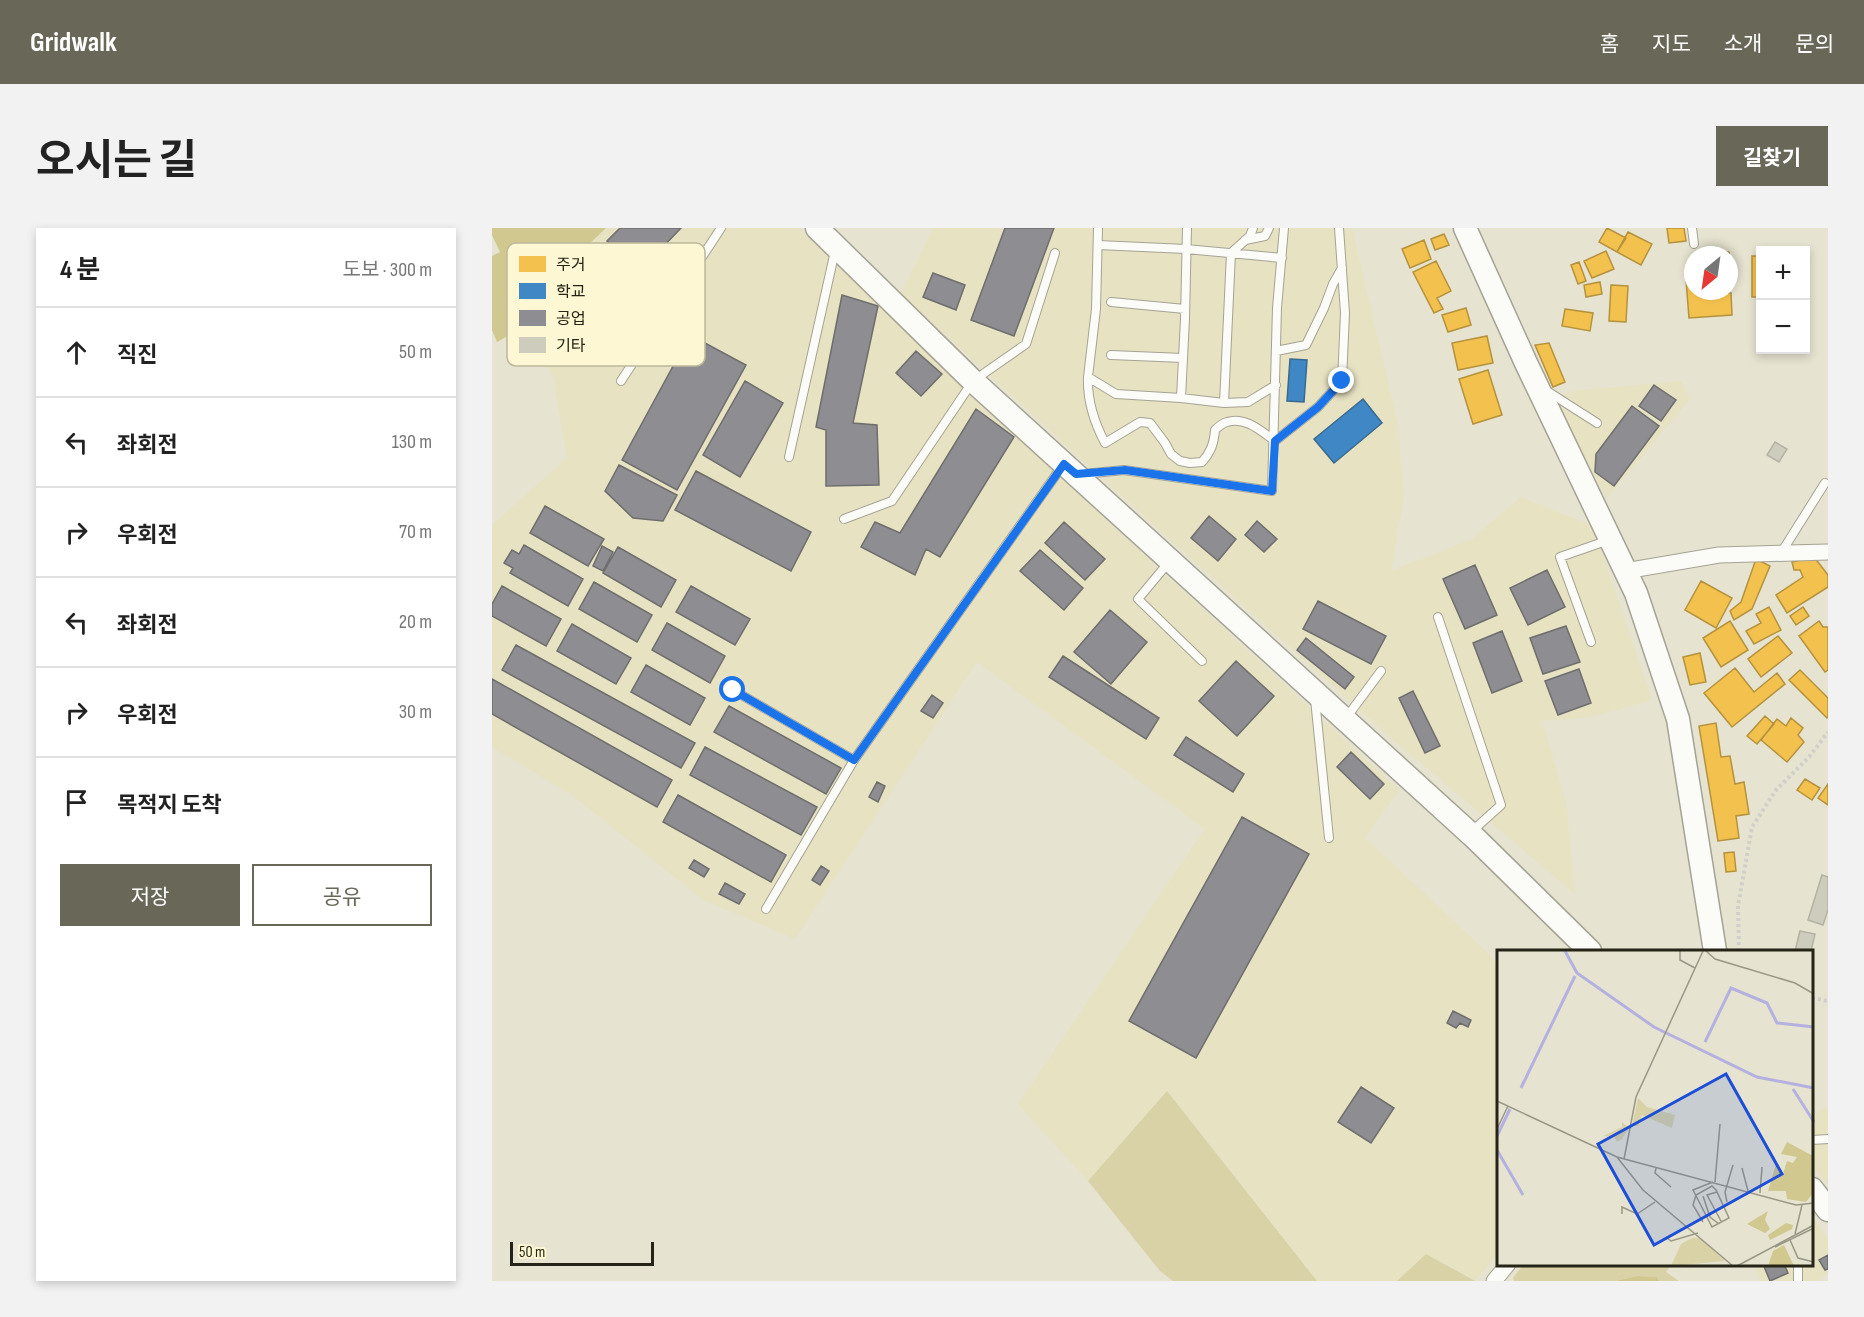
<!DOCTYPE html>
<html lang="ko">
<meta charset="utf-8">
<style>
:root{--surface:#fff;--page:#f2f2f2;--text:#222;--muted:#767676;--line:#e0e0e0;--accent:#696757}
body{margin:0;font-family:"Sofia Sans Condensed","Noto Sans KR",sans-serif;background:var(--page);color:var(--text)}
.controls{position:absolute;right:18px;top:18px;display:grid;overflow:hidden;border-radius:0px;box-shadow:0 3px 9px #0003}
.controls button{width:54px;height:54px;display:grid;place-items:center;padding:0;border:0;border-bottom:2px solid var(--line);background:var(--surface);color:var(--text);font:30px sans-serif}
.compass{position:absolute;left:1192px;top:18px;width:54px;height:54px;border-radius:50%;background:var(--surface);box-shadow:0 3px 9px #0003;rotate:209deg}
.scale{position:absolute;left:18px;bottom:15px;width:144px;box-sizing:border-box;padding-left:6px;border:3px solid #262416;border-top:0;font-size:16px;line-height:21px;white-space:nowrap;color:#262416;-webkit-text-stroke:4px #fdf8d3;paint-order:stroke}
.stop{position:absolute;width:18px;height:18px;margin:-14px;border:4px solid #1a73e8;border-radius:50%;background:#fff}
.stop.end{background:#1a73e8;border-color:#fff;box-shadow:0 2px 6px #0008}
.list{margin:0;padding:0;list-style:none}
h2{display:flex;justify-content:space-between;align-items:center;height:78px;margin:0;padding:0 24px;font-size:26px}
h2 small{font-size:20px;font-weight:400;color:var(--muted)}
.list li{display:grid;grid-template-columns:39px 1fr auto;gap:18px;align-items:center;box-sizing:border-box;height:90px;padding:0 24px;border-top:2px solid var(--line)}
.list b{display:block;font-size:22px;white-space:nowrap}
.list em{font-size:20px;font-style:normal;color:var(--muted)}
.actions{display:flex;gap:12px;padding:18px 24px}
.actions a{flex:1;padding:14px 0;border:2px solid var(--accent);border-radius:0px;text-align:center;font-size:21px;color:var(--accent)}
.actions .main{background:var(--accent);color:#fff}
.icon{flex:none;width:33px;height:33px;fill:none;stroke:currentColor;stroke-width:2;stroke-linecap:round;stroke-linejoin:round}
.map{position:relative;flex:none;width:1336px;height:1053px;overflow:hidden;border-radius:0px}
header{display:flex;align-items:center;gap:36px;box-sizing:border-box;height:84px;padding:0 30px;background:var(--accent);color:#fff}
header strong{font-size:28px}
nav{display:flex;gap:33px;margin-inline-start:auto;font-size:21px}
.intro{display:flex;align-items:center;justify-content:space-between;box-sizing:border-box;height:144px;padding:0 36px}
h1{margin:0;font-size:42px}
.button{padding:15px 27px;border-radius:0px;background:var(--accent);color:#fff;font-size:21px;font-weight:700}
main{display:flex;gap:36px;padding:0 36px}
aside{flex:1;background:var(--surface);border-radius:0px;box-shadow:0 3px 9px #0003}
.map>svg:first-child{display:block}
.built{fill:#e7e2c2}
.green{fill:#d9d2a7}
.forest{fill:#d1c890}
.homes{fill:#f2c14e;stroke:#b5923d;stroke-width:1.5}
.schools{fill:#3f88c5;stroke:#386a90;stroke-width:1.5}
.industry{fill:#8d8d92;stroke:#6e6e6d;stroke-width:1.5}
.building{fill:#ceccbd;stroke:#b4b2a3;stroke-width:1.5}
.lines{fill:none;stroke-linecap:round;stroke-linejoin:round}
.lane-casing{stroke:#a5a394;stroke-width:10}
.street-casing{stroke:#a5a394;stroke-width:17}
.secondary-casing{stroke:#a5a394;stroke-width:25}
.path{stroke:#d0cfca;stroke-width:4;stroke-dasharray:3 3;stroke-linecap:butt}
.lane{stroke:#fbfbf8;stroke-width:8}
.street{stroke:#fbfbf8;stroke-width:15}
.secondary{stroke:#fbfbf8;stroke-width:22}
.route{stroke:#1a73e8;stroke-width:8}
.inset-river{fill:none;stroke:#b4b1e0;stroke-width:3}
.inset-road{fill:none;stroke:#999786;stroke-width:1.5}
.view{fill:#1d4ed8;fill-opacity:0.15;stroke:#1d4ed8;stroke-width:3}
.inset-edge{fill:none;stroke:#262416;stroke-width:3}
.key{fill:#fdf8d3;stroke:#bcb89a;stroke-width:1.5}
.key-label{font-size:16px;fill:#262416}
</style>
<header>
<strong>Gridwalk</strong>
<nav><a>홈</a><a>지도</a><a>소개</a><a>문의</a></nav>
</header>
<div class="intro"><h1>오시는 길</h1><a class="button">길찾기</a></div>
<main>
<aside>
<h2>4 분<small>도보 · 300 m</small></h2>
<ul class="list">
<li><svg class="icon" aria-label="ahead" viewBox="0 0 24 24"><path d="M12 20V5M6 11l6-6 6 6"/></svg><div><b>직진</b></div><em>50 m</em></li>
<li><svg class="icon" aria-label="left" viewBox="0 0 24 24"><path d="M17 20v-9H6M10 6l-5 5 5 5"/></svg><div><b>좌회전</b></div><em>130 m</em></li>
<li><svg class="icon" aria-label="right" viewBox="0 0 24 24"><path d="M7 20v-9h11M14 6l5 5-5 5"/></svg><div><b>우회전</b></div><em>70 m</em></li>
<li><svg class="icon" aria-label="left" viewBox="0 0 24 24"><path d="M17 20v-9H6M10 6l-5 5 5 5"/></svg><div><b>좌회전</b></div><em>20 m</em></li>
<li><svg class="icon" aria-label="right" viewBox="0 0 24 24"><path d="M7 20v-9h11M14 6l5 5-5 5"/></svg><div><b>우회전</b></div><em>30 m</em></li>
<li><svg class="icon" aria-label="arrive" viewBox="0 0 24 24"><path d="M6 21V4h12l-3 4 3 4H6"/></svg><div><b>목적지 도착</b></div></li>
</ul>
<div class="actions"><a class="main">저장</a><a>공유</a></div>
</aside>
<div class="map">
<svg width="1336" height="1053" viewBox="0 0 1336 1053">
<rect width="100%" height="100%" fill="#e6e3d0"/>
<path class="built" d="M114,0H306L574,255L907,562L873,610L996,725L1006,739V1026L983,1053L934,1026L905,1053H825L675,863L596,953L526,876L713,601L485,434L303,711L210,671L80,567L0,519V297L75,230L61,149L32,99L65,81L88,62L91,22Z
M441,0H860L906,197L912,268L899,343L980,311L1029,269L1101,298L1160,472L1099,489L1050,493L1074,574L1083,666L883,496L621,260L409,66Z
M1189,153L1198,171L1115,270L1057,169L1089,162Z
M1336,879V957L1320,937V886Z
M1320,990L1336,1010V1045L1324,1053H1268L1262,1037L1320,1036Z"/>
<path class="green" d="M675,863L825,1053H681L668,1043L596,953Z
M934,1026L983,1053H905Z
M1180,1036L1174,1044L1187,1053H1167L1165,1049L1145,1048L1123,1053H1022L1021,1050L1031,1037Z"/>
<path class="forest" d="M0,0H114L91,22L88,62L65,81L5,114L0,102V28L8,24L0,7Z
M1145,1048L1165,1049L1167,1053H1123Z"/>
<path class="homes" d="M1115,0L1134,10L1125,24L1107,14Z
M1175,0H1192L1194,13L1177,15Z
M1136,4L1160,16L1149,37L1125,24Z
M952,6L957,17L943,22L939,11Z
M932,12L939,31L918,40L910,21Z
M1114,23L1122,41L1100,50L1092,33Z
M1211,24H1237L1238,35L1237,27H1212Z
M1260,28H1268V69H1260Z
M944,33L959,63L945,70L951,81L942,85L921,44Z
M1087,34L1094,53L1086,56L1079,37Z
M1194,52H1201V63H1230V65H1239L1240,87L1197,90Z
M1108,54L1110,66L1094,69L1092,57Z
M1119,57L1136,58L1134,94L1117,93Z
M974,80L979,97L956,104L950,87Z
M1073,81L1101,85L1098,103L1070,98Z
M995,108L1001,135L966,142L960,115Z
M1057,115L1073,154L1061,159L1043,117Z
M996,142L1010,187L981,196L967,151Z
M1322,329L1336,347V359L1295,385L1284,367L1311,349L1308,342H1302L1300,334Z
M1264,331L1278,338L1260,381L1242,392L1238,383L1249,374Z
M1209,353L1240,370L1224,400L1193,382Z
M1277,379L1289,402L1262,416L1254,403L1269,395L1264,386Z
M1311,379L1317,388L1304,397L1298,388Z
M1238,393L1256,422L1229,439L1211,410Z
M1327,393L1331,399H1336V442L1333,444L1307,408Z
M1286,408L1300,425L1269,449L1256,431Z
M1208,425L1214,454L1198,457L1191,429Z
M1243,440L1262,464L1285,445L1293,456L1240,499L1212,465Z
M1308,442L1336,470V489L1335,490L1297,452Z
M1273,488L1282,496L1265,516L1255,508Z
M1299,490L1311,500L1306,507L1312,514L1295,534L1269,512L1285,491L1294,498Z
M1224,495L1229,529L1238,528L1243,556L1252,554L1257,586L1244,588L1247,610L1226,613L1207,498Z
M1313,551L1328,560L1320,572L1305,562Z
M1336,556V577L1326,570Z
M1242,624L1244,643L1234,644L1232,625Z"/>
<path class="schools" d="M798,131L815,132L812,174L795,173Z
M871,171L890,195L842,235L822,211Z"/>
<path class="industry" d="M128,0H189L147,44L115,13Z
M513,0H562L522,108L479,92Z
M441,45L473,57L464,82L431,69Z
M350,67L386,78L361,195L385,197L387,257L334,258V202L324,199Z
M198,107L254,137L185,262L130,232Z
M424,123L450,146L429,168L404,145Z
M253,153L291,175L248,249L211,227Z
M1162,157L1184,172L1169,193L1147,178Z
M1140,178L1167,198L1122,258L1103,244L1104,226Z
M484,181L522,209L448,329L434,321L423,347L369,319L383,294L408,305Z
M127,237L185,267L171,293L141,290L113,263Z
M204,243L319,304L299,343L183,282Z
M53,278L112,311L96,338L38,305Z
M717,288L744,311L726,333L699,310Z
M765,293L785,311L772,324L753,307Z
M572,294L613,331L593,352L553,315Z
M32,317L91,351L76,378L18,345L21,340L12,335L20,322L27,326Z
M110,318L121,324L111,343L101,338Z
M126,319L184,352L169,379L111,345Z
M548,322L591,360L572,382L528,343Z
M983,337L1005,387L973,401L951,351Z
M1055,342L1073,379L1036,397L1018,360Z
M102,354L160,387L145,414L87,381Z
M10,358L69,391L54,418L0,388V376Z
M199,358L258,391L243,417L184,384Z
M826,373L894,408L879,436L811,401Z
M618,382L655,414L619,456L582,424Z
M175,395L233,428L218,455L160,422Z
M80,396L139,430L124,456L65,423Z
M1074,398L1088,434L1051,446L1038,410Z
M1010,403L1030,453L1000,465L981,415Z
M814,410L862,449L853,461L805,422Z
M24,417L203,515L189,540L10,442Z
M571,428L667,490L654,511L557,449Z
M744,433L782,468L745,508L707,473Z
M154,437L213,470L198,497L139,464Z
M1087,441L1099,475L1066,487L1053,453Z
M0,451L180,552L165,579L0,486Z
M921,463L948,518L933,525L907,470Z
M440,467L451,475L441,490L429,483Z
M237,478L349,540L334,566L222,504Z
M694,509L752,546L741,564L682,527Z
M213,519L325,579L309,607L198,547Z
M859,524L892,556L878,571L845,539Z
M385,554L393,558L386,574L377,569Z
M186,567L294,627L279,654L171,594Z
M750,589L817,626L704,830L637,793Z
M202,632L217,641L212,649L197,640Z
M329,638L337,643L328,657L320,652Z
M233,655L253,666L247,676L227,666Z
M961,783L979,792L976,799L968,795L964,800L955,795Z
M869,859L902,880L879,915L846,894Z
M1336,1027V1041L1333,1042L1327,1032Z
M1271,1036H1292L1296,1045L1278,1053Z"/>
<path class="building" d="M1283,214L1295,221L1287,234L1275,227Z
M1330,647L1336,649V682L1331,697L1316,692Z
M1308,703L1323,706L1319,723H1303Z"/>
<g class="lines">
<g class="lane-casing">
<path id="lane" d="M606,0L604,81L596,149L624,166L689,170L693,91L695,0
M1200,0L1202,16
M753,12L773,8L777,0
M606,17L694,21L790,30
M619,74L693,81
M784,123L814,117L832,80L841,56L850,40
M619,127L691,130
M596,149C595,173 602,194 613,215L648,194L658,195L673,215L679,226L688,233L698,235L710,234C719,224 722,215 723,202C726,199 731,195 735,194C753,188 769,203 783,213L826,179L850,153L853,85L847,0
M129,153L229,0
M1055,163L1105,195
M689,170L732,175L756,174L784,157
M732,175L739,25L758,8L761,0
M297,229L343,23
M591,246L632,242L780,263L785,80L792,0
M352,291L400,273L481,153L534,116L563,25
M1289,325L1333,255
M677,334L646,371L710,433
M946,389L1009,577L979,604
M1099,414L1068,329L1117,312
M241,462L362,532
M823,471L837,610
M854,490L889,443
M274,681L362,532L571,237
M1320,912L1336,911
M1306,1053V1036"/>
</g>
<g class="street-casing">
<path id="street" d="M1133,343L1227,327L1336,324
M1002,1053L1016,1036"/>
</g>
<g class="secondary-casing">
<path id="secondary" d="M325,0L481,153L983,610L1098,723
M973,0L1034,135L1144,365L1186,491L1223,723
M1320,961L1336,982"/>
</g>
<path class="path" d="M1247,723L1246,678L1260,599L1284,562L1317,529L1336,504
M1320,770L1336,773"/>
<use href="#lane" class="lane"/>
<use href="#street" class="street"/>
<use href="#secondary" class="secondary"/>
</g>
<g class="lines">
<path class="route" d="M241,462L362,532L572,236L584,246L633,242L780,263L783,213L826,179L850,153"/>
</g>
<g transform="translate(1005 722)">
<rect width="316" height="316" fill="#e6e3d0"/>
<path d="M141,148L150,157L178,165L175,178L145,165L141,176H135ZM125,172L132,178L125,189L120,192L117,187L106,186L125,177ZM195,288H203L228,311L174,316L184,294Z" fill="#d9d2a7"/>
<path d="M290,192L316,206V243L309,252L290,249L289,241H271L279,214L286,224L290,211L296,213L300,207L284,204ZM271,261L268,270L273,279L268,283L250,274ZM289,273L296,275L295,279L273,290L271,285ZM287,295L297,316H271L276,301Z" fill="#d1c890"/>
<path class="inset-river" d="M68,1L80,23L157,77L260,127L317,138M208,92L234,38L270,53L280,73L317,77M24,138L78,26M296,139L317,172M0,186L13,159M0,200L26,245"/>
<path class="inset-road" d="M183,1V10L198,18M209,1L218,9L298,33L317,44M0,151L120,207L299,255L317,253M0,179L11,156M120,207L146,240L236,316M127,209L139,147L206,1M159,218L158,223L174,237M245,218L251,241M216,232L196,240L215,277L232,268L220,242L210,245L224,271M218,232L223,174M263,243L265,217M206,246L213,267L222,274M230,252L228,242L236,215M125,264V257L140,264L158,252M206,272L196,255L199,245L215,236L220,241M298,284L305,255M169,287L174,291L201,283M293,290L301,308L317,312M278,297L317,278M240,316L317,275"/>
<path class="view" d="M229,124L285,224L157,295L101,194Z"/>
<rect width="316" height="316" class="inset-edge"/>
</g>
<rect x="15" y="15" width="198" height="123" rx="9" class="key"/>
<rect x="27" y="28" width="27" height="16" fill="#f2c14e"/>
<rect x="27" y="55" width="27" height="16" fill="#3f88c5"/>
<rect x="27" y="82" width="27" height="16" fill="#8d8d92"/>
<rect x="27" y="109" width="27" height="16" fill="#ceccbd"/>
<g class="key-label">
<text x="64" y="42">주거</text>
<text x="64" y="69">학교</text>
<text x="64" y="96">공업</text>
<text x="64" y="123">기타</text>
</g>
</svg>
<div class="controls">
<button>+</button>
<button>−</button>
</div>
<svg class="compass" viewBox="-18 -18 36 36"><path d="M0-13l5 13h-10z" fill="#e53935"/><path d="M0 13l5-13h-10z" fill="#767676"/></svg>
<div class="scale">50 m</div>
<div class="stop" style="left:241px;top:462px"></div>
<div class="stop end" style="left:850px;top:153px"></div>
</div>
</main>
